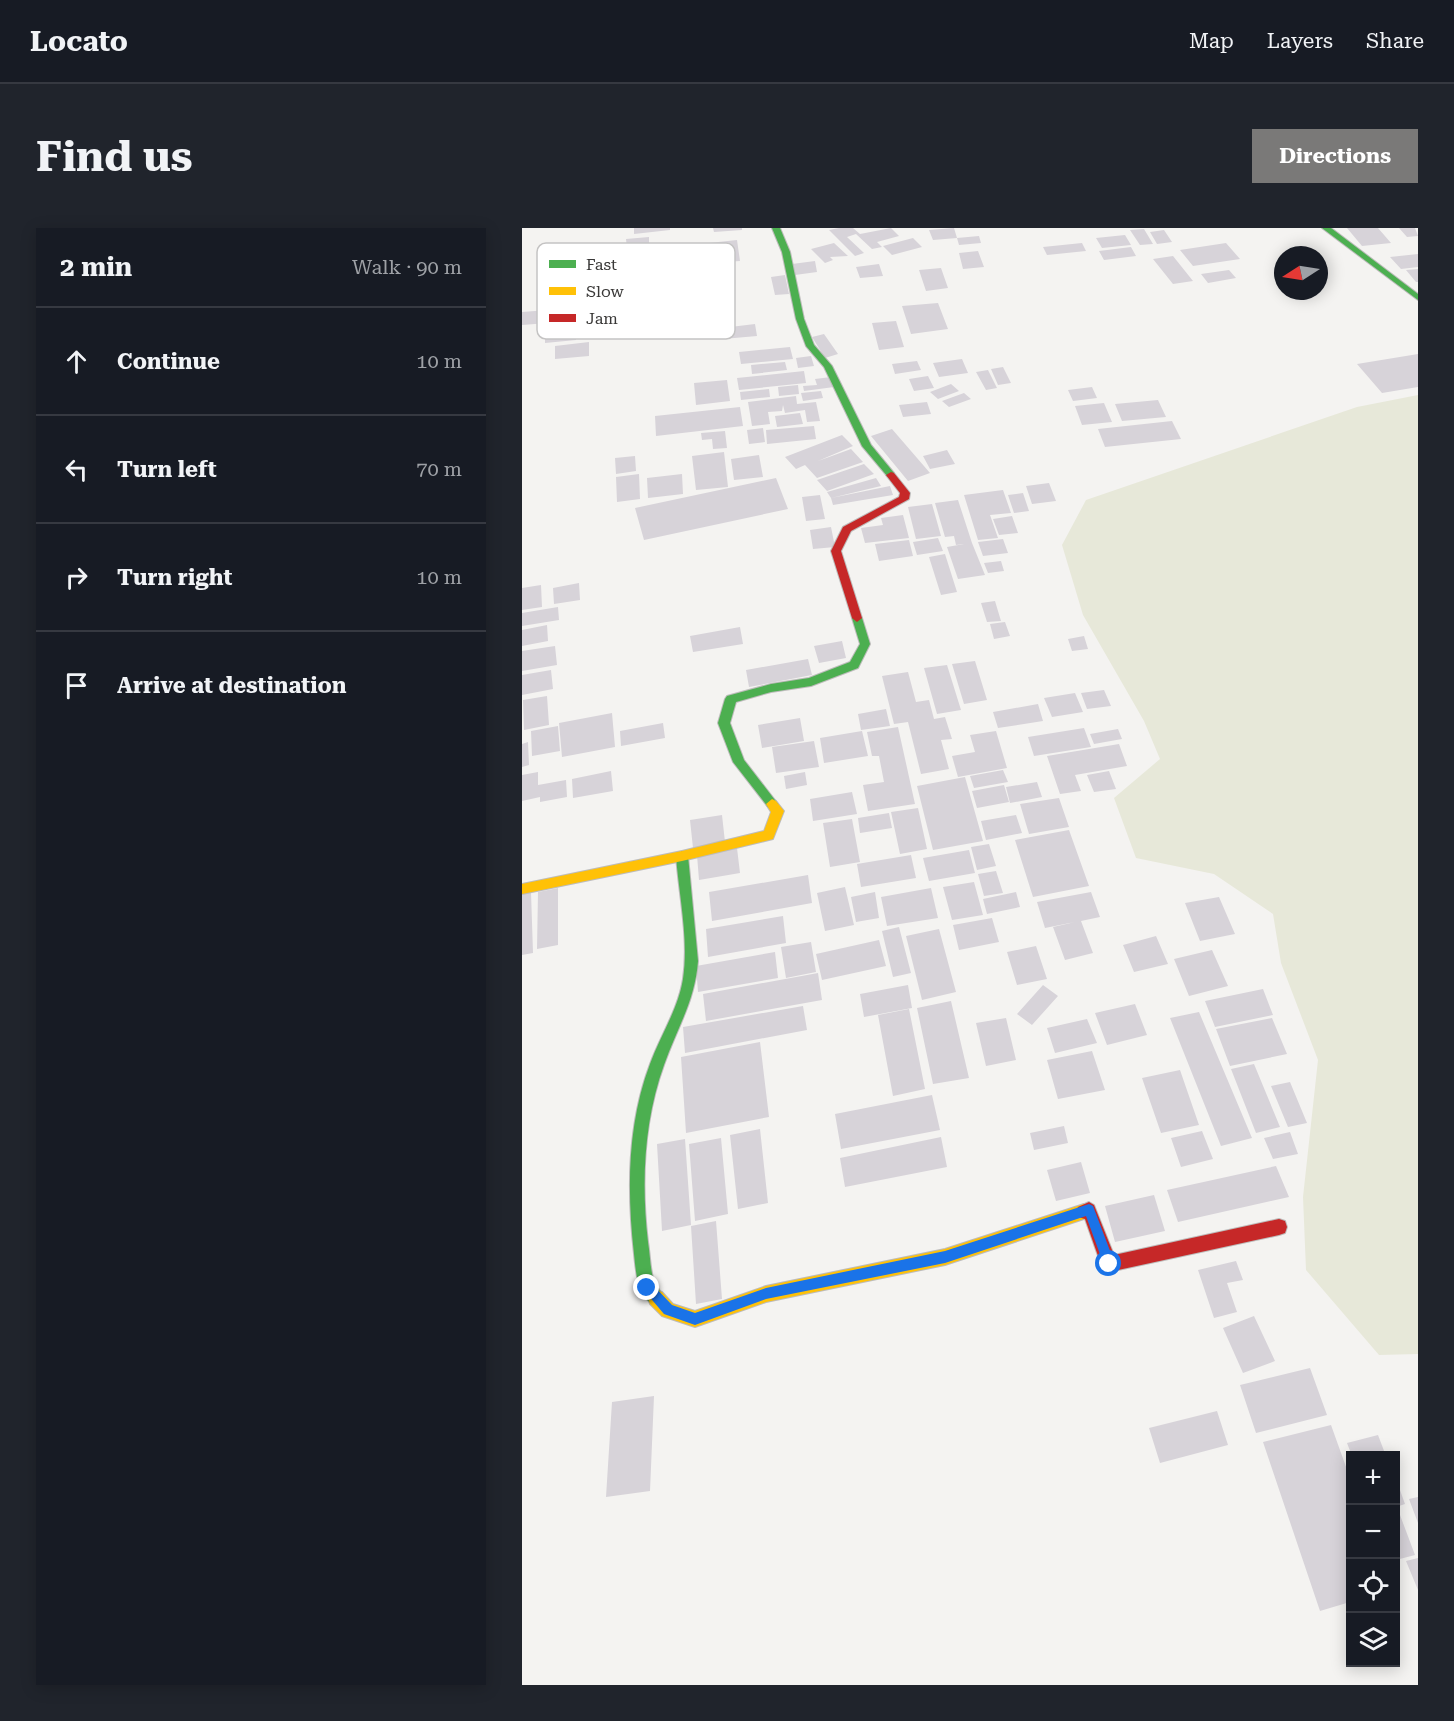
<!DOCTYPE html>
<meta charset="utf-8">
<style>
:root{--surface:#171b24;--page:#20242c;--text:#f1f3f6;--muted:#9ea1a6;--line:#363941;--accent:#7a7978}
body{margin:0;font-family:"Roboto Serif",serif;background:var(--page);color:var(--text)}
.controls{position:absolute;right:18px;bottom:18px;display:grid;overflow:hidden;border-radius:0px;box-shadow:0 3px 15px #0003}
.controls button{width:54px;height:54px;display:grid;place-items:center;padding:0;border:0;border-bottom:2px solid var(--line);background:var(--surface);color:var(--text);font:30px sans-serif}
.compass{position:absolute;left:752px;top:18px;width:54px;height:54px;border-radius:50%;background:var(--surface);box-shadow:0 3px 15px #0003;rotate:258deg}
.stop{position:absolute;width:18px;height:18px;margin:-14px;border:4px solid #1a73e8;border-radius:50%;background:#fff}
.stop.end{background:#1a73e8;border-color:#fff;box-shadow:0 2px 6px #0008}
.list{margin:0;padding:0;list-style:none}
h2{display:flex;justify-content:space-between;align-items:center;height:78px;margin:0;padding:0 24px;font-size:26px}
h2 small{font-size:20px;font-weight:400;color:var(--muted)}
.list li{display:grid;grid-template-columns:39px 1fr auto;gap:18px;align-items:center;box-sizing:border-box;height:108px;padding:0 24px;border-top:2px solid var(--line)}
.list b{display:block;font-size:22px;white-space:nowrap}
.list em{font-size:20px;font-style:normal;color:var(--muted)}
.icon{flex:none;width:33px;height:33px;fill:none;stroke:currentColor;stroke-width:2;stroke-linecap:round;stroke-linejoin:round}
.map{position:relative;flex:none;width:896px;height:1457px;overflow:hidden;border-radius:0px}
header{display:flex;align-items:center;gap:36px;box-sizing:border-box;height:84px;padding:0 30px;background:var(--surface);border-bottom:2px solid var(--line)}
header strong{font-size:28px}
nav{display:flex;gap:33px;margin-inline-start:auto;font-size:21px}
.intro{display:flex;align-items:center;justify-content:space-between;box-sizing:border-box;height:144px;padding:0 36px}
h1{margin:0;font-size:42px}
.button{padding:15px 27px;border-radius:0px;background:var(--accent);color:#fff;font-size:21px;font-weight:700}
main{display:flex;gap:36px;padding:0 36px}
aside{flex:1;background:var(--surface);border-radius:0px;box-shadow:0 3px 15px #0003}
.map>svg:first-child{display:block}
.green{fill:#e7e8d9}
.building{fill:#d7d3d9}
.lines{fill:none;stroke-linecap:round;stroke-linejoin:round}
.fast-casing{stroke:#bdbcbb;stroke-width:2}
.slow-casing{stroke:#bdbcbb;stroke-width:2}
.jam-casing{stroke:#bdbcbb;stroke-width:2}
.fast{fill:#4caf50;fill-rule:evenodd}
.slow{fill:#ffc107;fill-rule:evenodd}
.jam{fill:#c62828;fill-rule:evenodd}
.route{fill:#1a73e8}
.key{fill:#fff;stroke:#c4c3c3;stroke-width:1.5}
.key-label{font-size:16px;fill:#393837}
</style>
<header>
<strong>Locato</strong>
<nav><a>Map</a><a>Layers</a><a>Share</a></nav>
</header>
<div class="intro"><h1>Find us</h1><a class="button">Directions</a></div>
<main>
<aside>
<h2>2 min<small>Walk · 90 m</small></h2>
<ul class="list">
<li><svg class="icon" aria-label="ahead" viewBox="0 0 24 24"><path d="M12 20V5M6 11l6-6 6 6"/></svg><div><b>Continue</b></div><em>10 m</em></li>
<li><svg class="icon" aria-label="left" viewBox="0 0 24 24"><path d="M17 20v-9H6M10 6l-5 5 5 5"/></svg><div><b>Turn left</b></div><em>70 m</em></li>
<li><svg class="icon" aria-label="right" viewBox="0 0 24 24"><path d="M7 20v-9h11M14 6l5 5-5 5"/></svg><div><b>Turn right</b></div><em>10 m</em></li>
<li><svg class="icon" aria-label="arrive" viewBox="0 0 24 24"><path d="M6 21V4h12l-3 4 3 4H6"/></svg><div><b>Arrive at destination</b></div></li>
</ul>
</aside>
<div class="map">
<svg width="896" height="1457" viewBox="0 0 896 1457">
<rect width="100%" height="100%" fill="#f4f3f1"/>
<path class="green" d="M896,167V1126L857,1127L784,1042L781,969L796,832L759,735L751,686L692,646L614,630L592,570L638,531L622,493L561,387L540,317L564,272L835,179Z"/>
<path class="building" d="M112,0H148V2L112,6Z
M191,0H220V2L192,4Z
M317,0H331L338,6L369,0L377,8L355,14L360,19L350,21L334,6L325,9L342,25L333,28L307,2Z
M432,0L435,10L411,12L407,2Z
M825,0H856L869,15L840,18Z
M877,0H893L896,8L885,9Z
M622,1L631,16L618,17L608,2Z
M642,2L650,14L635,16L628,4Z
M603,7L609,17L580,20L574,10Z
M457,8L459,15L437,17L435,10Z
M127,9V19L105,21L104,11Z
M391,10L400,19L370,27L361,18Z
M215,12L218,33L190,35L187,15Z
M312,15L326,28L308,29L311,32L303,35L289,21Z
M560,15L564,23L525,27L521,19Z
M704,15L718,31L671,38L658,22Z
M609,19L614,28L582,32L577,23Z
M456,23L462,39L441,41L437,25Z
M896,26V39L879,41L868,29Z
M651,28L671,53L651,56L631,31Z
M293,33L295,44L273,47L270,36Z
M357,36L361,48L338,50L334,39Z
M419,40L426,60L404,63L397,42Z
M896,41V54H894L884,42Z
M707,42L714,50L686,55L679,46Z
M263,47L267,66L253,67L249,49Z
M416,75L426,101L389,106L380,78Z
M26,82V95L0,97V84Z
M374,93L382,119L357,122L350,95Z
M233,96L235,108L201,111L200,100Z
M54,105V112L23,115V108Z
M302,106L316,126L303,130L290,109Z
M67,114V128L33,131V118Z
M268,119L271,131L219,136L217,124Z
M896,126V159L860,165L835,136Z
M289,128L292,138L276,140L274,130Z
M440,131L446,145L417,149L411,135Z
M395,133L399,142L373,146L370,136Z
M263,134L265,142L230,146L229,137Z
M481,139L489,155L476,157L469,141Z
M466,142L475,160L464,162L454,144Z
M282,143L284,155L217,162L215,150Z
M406,148L412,160L392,163L387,151Z
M309,149L312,159L282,163L281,158L295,157L293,151Z
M205,152L208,173L174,177L172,155Z
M429,156L437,163L416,171L408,164Z
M276,157L277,166L257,168L256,159Z
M570,159L575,170L551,173L546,162Z
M247,161L248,169L219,172L218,164Z
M299,163L301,170L281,173L279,165Z
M442,165L449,171L427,179L420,173Z
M274,168L275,176L294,174L298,193L285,194L283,182L263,185L261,177L260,183L246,184L248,196L230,198L226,174Z
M636,172L644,189L600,193L593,176Z
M405,174L409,186L381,189L377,177Z
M582,175L590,194L560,197L553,178Z
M218,179L221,198L134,208L133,188Z
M278,185L281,196L255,199L253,188Z
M650,193L659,211L583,219L576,201Z
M292,198L294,211L245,216L244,202Z
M241,200L243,214L227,216L225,202Z
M370,201L408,245L386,253L349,208Z
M203,203L205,220L191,221L190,211L180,212L179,205Z
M320,207L331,218L296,233L329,221L341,234L295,250L283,237L274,241L263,229Z
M425,222L433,236L408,241L401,228Z
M202,224L206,259L174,262L170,228Z
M237,227L241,249L212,252L209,231Z
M113,228L114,243L94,246L93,230Z
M342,236L352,246L305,263L295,252Z
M117,246L118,271L95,274L94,249Z
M160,246L161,266L126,270L125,250Z
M254,250L266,281L122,312L113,280Z
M354,250L359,258L309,270L305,264Z
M527,255L534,273L510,276L504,258Z
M368,258L371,267L311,277L309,270Z
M481,262L489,285L468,287L476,310L456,312L442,267Z
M501,265L507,283L492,285L486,267Z
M298,267L303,291L284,293L280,269Z
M436,272L450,315L463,347L436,351L425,319L442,316L434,317L432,308L423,309L413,275Z
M410,276L419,308L394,311L386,279Z
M381,287L387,310L343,315L339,300L361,297L359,290Z
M490,288L496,305L477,307L471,291Z
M309,299L313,319L291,321L288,302Z
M416,310L421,323L395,327L391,314Z
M481,311L486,325L461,328L456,314Z
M387,312L391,328L357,333L353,316Z
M423,326L435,364L419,367L407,329Z
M479,333L482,343L466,345L462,335Z
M57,355L58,372L32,376L31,360Z
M19,357L20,379L0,382V360Z
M473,373L479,393L465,394L459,375Z
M36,379L37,392L0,398V385Z
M483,394L488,408L472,411L468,396Z
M25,397L26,413L0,418V402Z
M218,399L221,416L171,424L168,408Z
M562,408L566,421L550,423L546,411Z
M320,413L324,430L297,435L292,418Z
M33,418L35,437L0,443V423Z
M286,431L290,447L227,459L224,442Z
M453,433L465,472L442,476L430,436Z
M425,437L439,482L415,486L402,440Z
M29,442L31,461L0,467V447Z
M386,444L394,474L407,472L412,491L423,489L430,511L419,512L427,541L399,546L386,494L372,496L360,448Z
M582,462L589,478L565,481L559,465Z
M553,465L561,484L530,489L522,470Z
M25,468L27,497L2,502L1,472Z
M516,476L521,493L476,500L471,484Z
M364,481L368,498L339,502L336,486Z
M90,485L93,519L40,529L37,495Z
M278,490L282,513L240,520L236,497Z
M141,495L143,510L99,518L98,503Z
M36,498L38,523L10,528L9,503Z
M376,499L393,576L346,583L341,557L362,554L357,528H350L345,504Z
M562,500L569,519L512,528L506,509Z
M596,501L600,511L572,516L568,506Z
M340,503L346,528L302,535L298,510Z
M474,503L485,540L436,549L430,528L453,524L448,507Z
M292,513L297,539L254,545L250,519Z
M6,514L7,537L0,539V516Z
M597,516L605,538L553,547L559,563L538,566L525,528Z
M481,542L486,554L452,560L448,548Z
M89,543L91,563L51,570L50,551Z
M587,543L594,561L572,564L565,547Z
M16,544V557L44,552L45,569L18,574V569L0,573V547Z
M283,544L285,557L264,561L262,548Z
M443,549L461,613L411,622L395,558Z
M515,554L520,569L488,575L484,559Z
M482,557L487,574L455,580L450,563Z
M330,564L335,586L291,593L288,571Z
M537,570L547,599L507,606L498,576Z
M396,580L405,621L378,626L369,584Z
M367,585L370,600L338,605L336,590Z
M200,587L203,614L171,620L168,592Z
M494,587L500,605L464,612L459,593Z
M330,591L338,634L308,639L301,595Z
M547,602L567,658L511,669L493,612Z
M467,616L474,638L455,642L449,619Z
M215,620L218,645L177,652L175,627Z
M447,622L453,645L407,653L401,630Z
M389,627L394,650L339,659L335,636Z
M474,643L481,665L462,668L456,646Z
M286,647L290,675L190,693L187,664Z
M452,654L461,687L430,692L421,659Z
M323,659L332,697L303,703L295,665Z
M36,660V717L15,721L16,664Z
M409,660L416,690L365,698L359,669Z
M9,664L11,725L0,727V666Z
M353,664L357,690L334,694L329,669Z
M494,664L498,679L465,686L461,671Z
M569,664L578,689L559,693L571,725L543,732L531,699L553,694L523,700L515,674Z
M697,669L713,706L678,713L663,675Z
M261,688L264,715L186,729L184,701Z
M470,690L477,714L437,722L431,697Z
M377,699L389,745L371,749L360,703Z
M417,701L434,764L400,772L384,708Z
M634,708L646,736L612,744L601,717Z
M357,712L364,738L300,752L294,726Z
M289,714L294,744L264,750L259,719Z
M514,718L525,751L495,757L485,724Z
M690,722L706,758L667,768L652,731Z
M253,724L256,750L176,764L174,738Z
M296,745L300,772L184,793L181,766Z
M386,757L390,780L342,789L338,766Z
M521,757L536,768L510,797L495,786Z
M741,761L751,787L693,799L683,773Z
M429,773L447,850L411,856L395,780Z
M613,776L625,807L585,817L573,785Z
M281,778L285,802L163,825L161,799Z
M387,781L403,861L371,868L356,787Z
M677,784L730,910L699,918L648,790Z
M484,790L494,832L464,838L454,795Z
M750,790L765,826L708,838L694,801Z
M565,791L575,815L533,825L525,800Z
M238,814L247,889L164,905L159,829Z
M570,823L583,862L536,871L525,832Z
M732,836L758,899L734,905L709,841Z
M658,842L677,897L639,905L620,850Z
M768,854L785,895L766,899L749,858Z
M410,867L418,902L319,921L313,886Z
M542,898L546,915L512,922L508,905Z
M238,901L246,975L216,981L208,907Z
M680,903L691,931L659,939L649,910Z
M768,904L776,926L751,931L742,910Z
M419,909L425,939L323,959L318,930Z
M199,910L206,986L173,993L167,916Z
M163,911L169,997L140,1003L135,916Z
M559,934L568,965L534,973L525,942Z
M754,938L767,969L656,994L645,962Z
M632,967L643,1003L593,1014L583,978Z
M194,993L200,1071L174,1076L169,998Z
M714,1033L721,1052L705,1055L715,1084L692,1090L676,1042Z
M732,1088L753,1133L721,1145L701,1100Z
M788,1140L805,1187L734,1205L718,1157Z
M132,1168L128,1263L84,1269L90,1174Z
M695,1183L706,1217L638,1235L627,1200Z
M809,1197L828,1250V1374L798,1383L741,1214Z
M856,1207L864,1228H830L825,1215Z
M874,1251L883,1276L874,1279Z
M896,1269V1295L887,1271Z
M878,1287L893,1327L874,1332V1288Z
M896,1330V1362L884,1333Z"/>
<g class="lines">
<g class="fast-casing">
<path id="fast" d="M250,0H258L268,24L282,91L292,117L310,138L349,217L372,245V249H366L340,218L302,139L284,118L274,91L260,24Z
M800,0H809L896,66V72Z
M335,386L340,390L348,416L336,440L289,458L249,464L214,474L208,495L222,532L256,576L250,581L246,579L211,534L196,495L203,471L205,468L249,456L287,450L328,434L338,416L330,390Z
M160,623L166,628L176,733C173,773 155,800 142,837C122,892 119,955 126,1014C128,1026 128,1038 131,1050C133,1058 139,1063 142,1070L140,1076L134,1078C115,1070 114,1044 112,1026C105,963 105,897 128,836C138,808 156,782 161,751C167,711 157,668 154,628Z"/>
</g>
<g class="slow-casing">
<path id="slow" d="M250,571L254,573L262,583L251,611L160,633L0,666V656L160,623L242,603L249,584L244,576Z
M562,976L568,979L570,984L568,989L423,1037L244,1074L173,1099L140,1088L128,1076L126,1070L128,1064L134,1062L140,1064L151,1076L173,1083L244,1058L423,1021Z"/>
</g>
<g class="jam-casing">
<path id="jam" d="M369,244L372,245L388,265L387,271L329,303L319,323L340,390L335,394L330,390L309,323L321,299L377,269L378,265L364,247Z
M567,974L572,977L592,1027L757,991L763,993L765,999L763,1005L757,1007L587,1044L581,1042L563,991L556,989L554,984L556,979Z"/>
</g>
<use href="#fast" class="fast"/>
<use href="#slow" class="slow"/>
<use href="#jam" class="jam"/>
</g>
<path class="route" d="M567,976L571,978L593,1036L587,1042L583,1040L564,988L423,1035L244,1071L173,1097L142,1086L120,1060L121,1056H130L150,1077L173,1085L244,1060L423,1023Z"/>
<rect x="15" y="15" width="198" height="96" rx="9" class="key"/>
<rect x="27" y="32" width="27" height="8" fill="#4caf50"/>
<rect x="27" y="59" width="27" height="8" fill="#ffc107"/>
<rect x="27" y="86" width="27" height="8" fill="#c62828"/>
<g class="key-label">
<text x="64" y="42">Fast</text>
<text x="64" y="69">Slow</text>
<text x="64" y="96">Jam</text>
</g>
</svg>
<div class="controls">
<button>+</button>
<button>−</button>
<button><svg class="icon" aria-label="locate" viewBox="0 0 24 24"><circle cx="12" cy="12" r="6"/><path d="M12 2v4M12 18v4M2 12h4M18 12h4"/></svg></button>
<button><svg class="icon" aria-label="layers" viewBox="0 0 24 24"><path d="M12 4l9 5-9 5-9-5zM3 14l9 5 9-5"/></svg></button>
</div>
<svg class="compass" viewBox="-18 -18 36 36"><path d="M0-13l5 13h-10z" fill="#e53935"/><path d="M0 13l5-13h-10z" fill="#9ea1a6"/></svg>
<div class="stop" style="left:587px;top:1036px"></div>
<div class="stop end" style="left:125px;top:1060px"></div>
</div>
</main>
